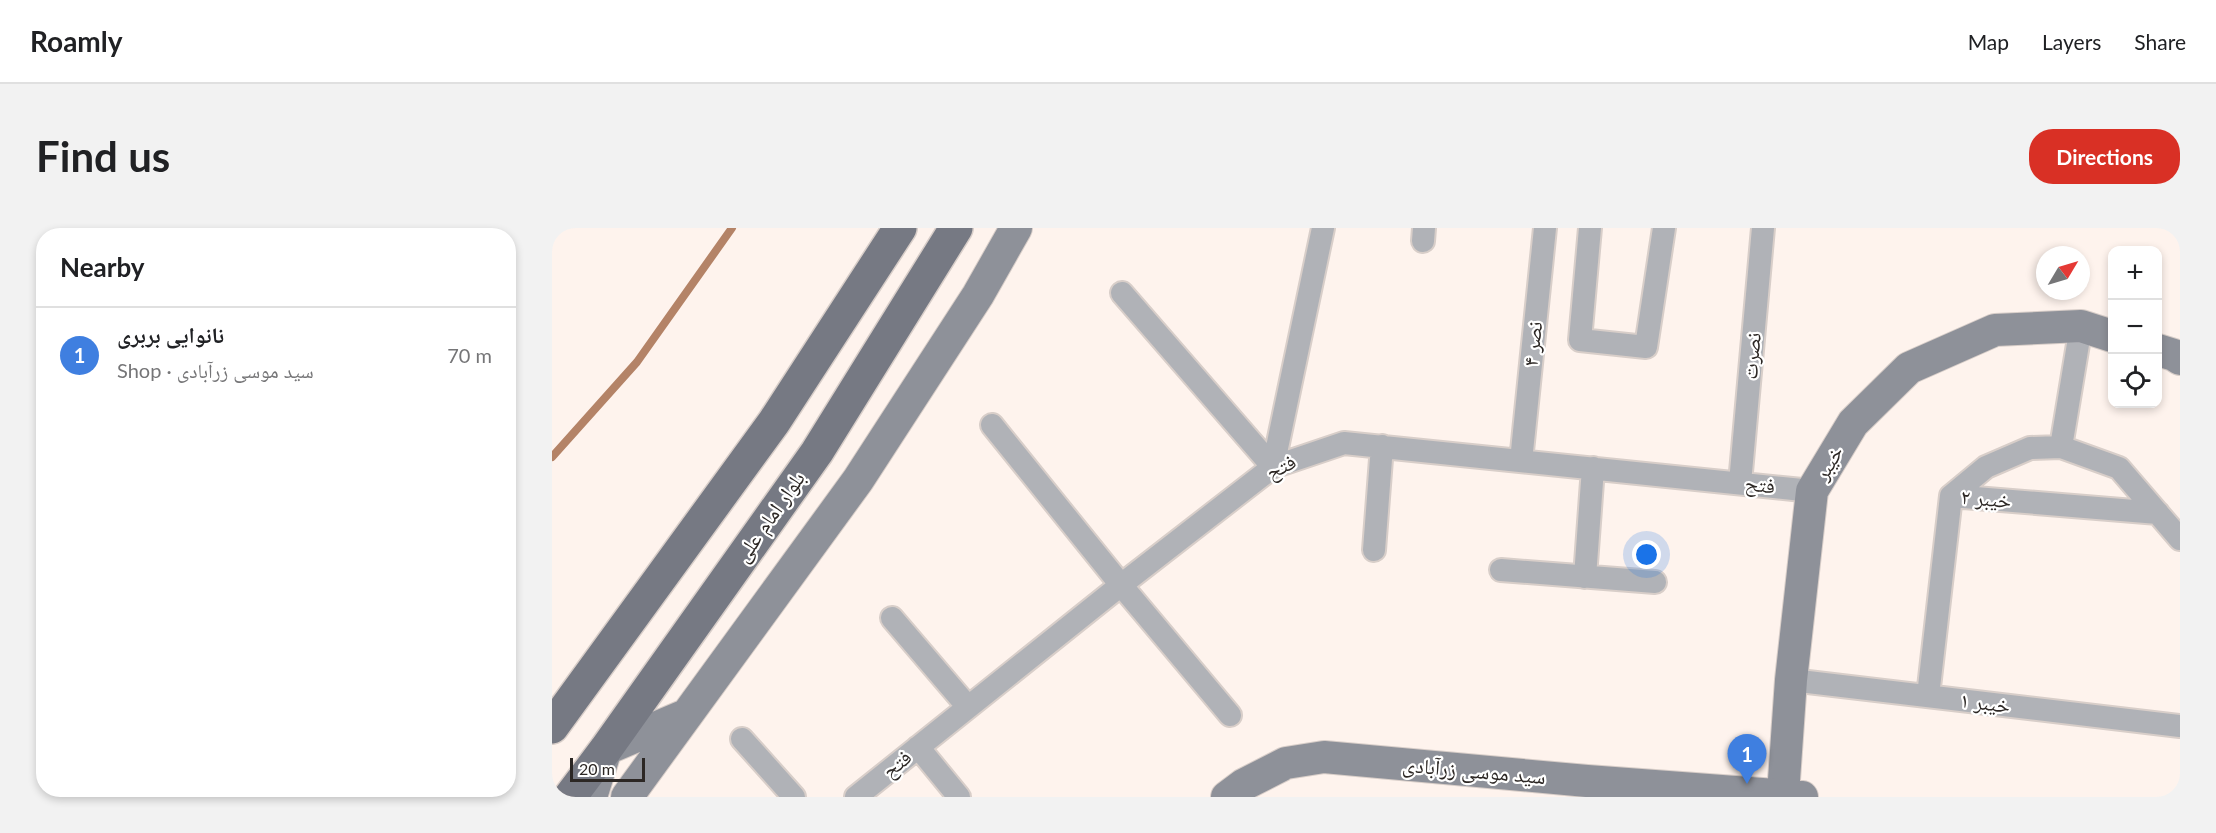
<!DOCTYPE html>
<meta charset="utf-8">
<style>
:root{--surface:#fff;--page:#f2f2f2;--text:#202124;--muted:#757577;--line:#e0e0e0;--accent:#d93025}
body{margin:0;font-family:Lato,"Noto Naskh Arabic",sans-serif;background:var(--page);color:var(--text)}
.controls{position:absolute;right:18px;top:18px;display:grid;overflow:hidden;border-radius:12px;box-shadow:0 3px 9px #0003}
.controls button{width:54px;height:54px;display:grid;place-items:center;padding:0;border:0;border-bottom:2px solid var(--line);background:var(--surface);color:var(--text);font:30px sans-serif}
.compass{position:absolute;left:1484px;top:18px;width:54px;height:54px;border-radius:50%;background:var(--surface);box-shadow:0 3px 9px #0003;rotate:52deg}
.scale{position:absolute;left:18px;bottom:15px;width:75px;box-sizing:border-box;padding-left:6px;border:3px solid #2c2724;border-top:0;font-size:16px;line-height:21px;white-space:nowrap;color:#2c2724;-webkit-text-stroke:4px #fff;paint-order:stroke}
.you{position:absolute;left:1095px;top:327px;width:21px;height:21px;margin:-15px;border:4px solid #fff;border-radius:50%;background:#1a73e8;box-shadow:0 0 0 9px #1a73e833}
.badge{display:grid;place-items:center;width:39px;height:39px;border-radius:50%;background:var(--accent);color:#fff;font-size:20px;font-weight:700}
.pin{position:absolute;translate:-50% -50px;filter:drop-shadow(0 2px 3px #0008)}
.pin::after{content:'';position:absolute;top:32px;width:21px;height:18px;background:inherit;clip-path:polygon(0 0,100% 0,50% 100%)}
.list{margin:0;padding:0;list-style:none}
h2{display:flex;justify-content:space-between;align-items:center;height:78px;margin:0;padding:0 24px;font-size:26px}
h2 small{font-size:20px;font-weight:400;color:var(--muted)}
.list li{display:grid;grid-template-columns:39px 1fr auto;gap:18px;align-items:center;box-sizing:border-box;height:96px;padding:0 24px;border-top:2px solid var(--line)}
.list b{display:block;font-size:22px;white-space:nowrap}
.list p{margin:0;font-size:20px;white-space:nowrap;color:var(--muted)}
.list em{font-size:20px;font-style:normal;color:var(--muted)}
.icon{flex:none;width:33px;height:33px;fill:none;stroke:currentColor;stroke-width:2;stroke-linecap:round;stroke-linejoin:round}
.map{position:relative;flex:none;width:1628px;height:569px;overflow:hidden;border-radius:24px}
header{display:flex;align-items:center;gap:36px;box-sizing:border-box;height:84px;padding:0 30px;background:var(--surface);border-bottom:2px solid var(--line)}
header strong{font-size:28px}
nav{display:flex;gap:33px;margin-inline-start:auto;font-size:21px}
.intro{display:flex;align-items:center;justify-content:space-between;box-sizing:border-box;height:144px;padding:0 36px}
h1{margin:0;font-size:42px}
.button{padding:15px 27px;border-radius:24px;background:var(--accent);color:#fff;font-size:21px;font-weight:700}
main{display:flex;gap:36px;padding:0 36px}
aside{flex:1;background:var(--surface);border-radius:24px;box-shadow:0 3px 9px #0003}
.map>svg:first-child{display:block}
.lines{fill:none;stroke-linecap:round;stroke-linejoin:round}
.stream{stroke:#b48367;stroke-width:8}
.street-casing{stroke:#d8cec9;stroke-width:26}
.secondary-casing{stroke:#d8cec9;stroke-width:34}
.primary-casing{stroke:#d8cec9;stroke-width:36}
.street{stroke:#b0b2b7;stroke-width:22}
.secondary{stroke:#8e9199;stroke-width:32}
.primary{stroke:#767983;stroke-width:33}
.labels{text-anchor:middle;stroke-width:4.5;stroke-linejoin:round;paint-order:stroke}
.street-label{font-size:21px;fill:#2c2724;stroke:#fff}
</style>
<header>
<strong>Roamly</strong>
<nav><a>Map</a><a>Layers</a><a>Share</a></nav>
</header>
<div class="intro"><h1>Find us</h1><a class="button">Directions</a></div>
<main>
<aside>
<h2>Nearby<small></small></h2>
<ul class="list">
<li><span class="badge" style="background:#3f7fe0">1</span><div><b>نانوایی بربری</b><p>Shop · سید موسی زرآبادی</p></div><em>70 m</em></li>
</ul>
</aside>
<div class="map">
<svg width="1628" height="569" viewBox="0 0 1628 569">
<rect width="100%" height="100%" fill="#fef3ed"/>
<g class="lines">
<path class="stream" d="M0,229L85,134L180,0"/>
<g class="street-casing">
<path id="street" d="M1038,0L1028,112L1094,119L1112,0
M871,13L872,0
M570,65L721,239
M440,197L569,357L678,487
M1509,219L1529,98
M969,233L993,0
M721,239L771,0
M1188,255L1211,0
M1606,285L1399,268L1434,239L1478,220L1509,219L1567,240L1628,311
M822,322L830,218
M949,342L1103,354
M1033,349L1041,240
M340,390L416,479
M1239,452L1628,498
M1376,468L1399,268
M190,511L242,569
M366,519L407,569
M304,569L569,357L721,239L792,215L1260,263"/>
</g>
<g class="secondary-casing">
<path id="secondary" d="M1606,122L1622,127L1628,131
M1231,566L1239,452L1260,263L1301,195L1357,140L1443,102L1529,98L1560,108
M39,569L54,521L134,487
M75,569L306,252L426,67L464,0
M675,569L691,557L734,535L772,529L1035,553L1250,569"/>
</g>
<g class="primary-casing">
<path id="primary" d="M0,499L222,194L348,0
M18,569L54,521L265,224L404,0"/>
</g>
<use href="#street" class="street"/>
<use href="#secondary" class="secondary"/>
<use href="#primary" class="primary"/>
</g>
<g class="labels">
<g class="street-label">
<text transform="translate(981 116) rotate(-84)" y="7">نصر ۴</text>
<text transform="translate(1200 128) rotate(-85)" y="7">نصرت</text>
<text transform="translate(1277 235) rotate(-59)" y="7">خیبر</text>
<text transform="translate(729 239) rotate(-26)" y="7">فتح</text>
<text transform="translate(1208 257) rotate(6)" y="7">فتح</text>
<text transform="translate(1434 271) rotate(5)" y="7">خیبر ۲</text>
<text transform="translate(218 289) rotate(-55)" y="7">بلوار امام علی</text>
<text transform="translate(1433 475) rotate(7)" y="7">خیبر ۱</text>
<text transform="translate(345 536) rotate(-39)" y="7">فتح</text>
<text transform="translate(922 543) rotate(5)" y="7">سید موسی زرآبادی</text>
</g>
</g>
</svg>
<div class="controls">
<button>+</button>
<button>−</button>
<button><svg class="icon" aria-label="locate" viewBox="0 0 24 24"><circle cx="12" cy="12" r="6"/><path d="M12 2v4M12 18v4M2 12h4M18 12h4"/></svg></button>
</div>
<svg class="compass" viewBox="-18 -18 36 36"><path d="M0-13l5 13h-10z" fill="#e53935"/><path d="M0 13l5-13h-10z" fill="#757577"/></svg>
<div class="scale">20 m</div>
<div class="you"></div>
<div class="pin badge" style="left:1195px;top:556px;background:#3f7fe0">1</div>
</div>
</main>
